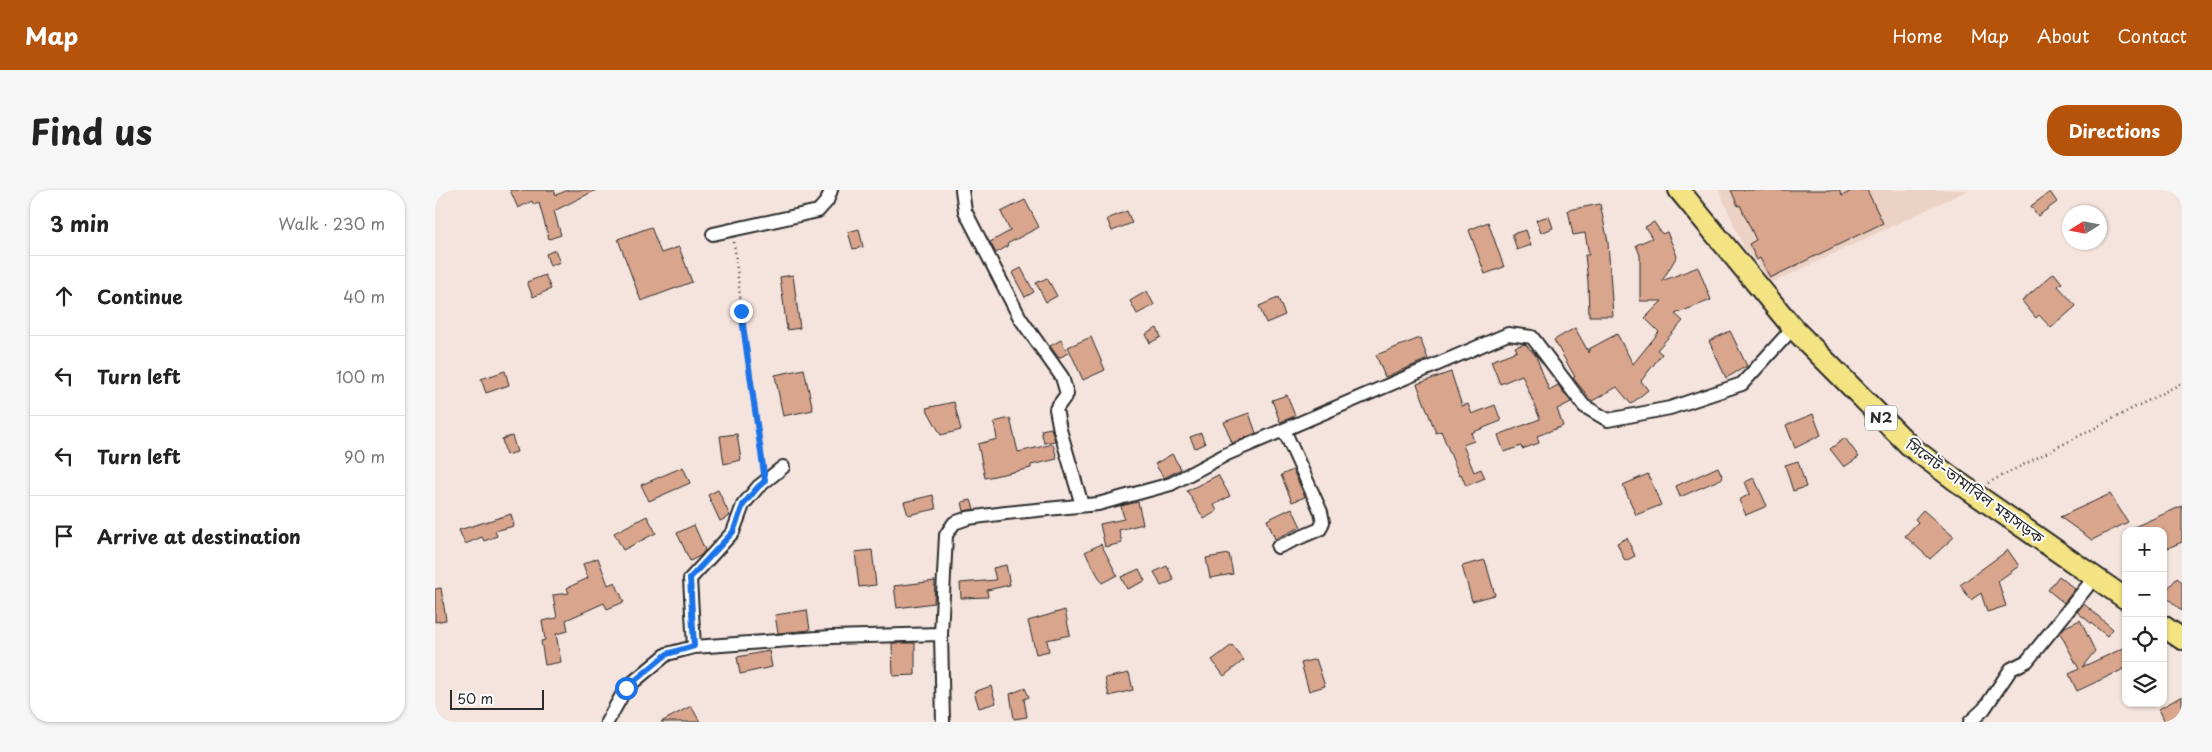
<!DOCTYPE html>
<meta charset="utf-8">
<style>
:root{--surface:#fff;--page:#f6f6f6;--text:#222;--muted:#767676;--line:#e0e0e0;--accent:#b45309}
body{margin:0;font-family:"Playpen Sans","Noto Sans Bengali",sans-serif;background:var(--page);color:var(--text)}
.controls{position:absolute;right:15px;bottom:15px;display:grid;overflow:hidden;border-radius:10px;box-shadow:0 1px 4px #0004}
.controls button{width:45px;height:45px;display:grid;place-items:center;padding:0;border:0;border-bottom:1px solid var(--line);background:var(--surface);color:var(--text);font:25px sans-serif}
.compass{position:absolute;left:1627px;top:15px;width:45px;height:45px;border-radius:50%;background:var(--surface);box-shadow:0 1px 4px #0004;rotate:259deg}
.scale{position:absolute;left:15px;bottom:12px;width:94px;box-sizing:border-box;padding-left:5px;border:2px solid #2b2b2b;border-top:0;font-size:14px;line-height:18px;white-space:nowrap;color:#2b2b2b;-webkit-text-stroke:4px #fff;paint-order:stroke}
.stop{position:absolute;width:15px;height:15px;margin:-11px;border:4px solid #1a73e8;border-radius:50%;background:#fff}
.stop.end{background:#1a73e8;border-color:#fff;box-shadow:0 1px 5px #0008}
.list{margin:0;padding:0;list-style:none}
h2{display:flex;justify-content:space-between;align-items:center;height:65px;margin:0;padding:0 20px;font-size:21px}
h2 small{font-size:16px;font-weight:400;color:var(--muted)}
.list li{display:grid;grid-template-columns:32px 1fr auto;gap:15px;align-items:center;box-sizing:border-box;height:80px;padding:0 20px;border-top:1px solid var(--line)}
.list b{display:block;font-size:19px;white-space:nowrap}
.list em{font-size:16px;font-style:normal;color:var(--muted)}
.icon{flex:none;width:28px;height:28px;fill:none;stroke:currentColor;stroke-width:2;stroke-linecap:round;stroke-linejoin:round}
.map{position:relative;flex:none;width:1747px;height:532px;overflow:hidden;border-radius:20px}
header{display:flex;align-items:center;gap:30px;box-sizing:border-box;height:70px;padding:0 25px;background:var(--accent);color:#fff}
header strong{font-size:24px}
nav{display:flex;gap:28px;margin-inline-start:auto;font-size:18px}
.intro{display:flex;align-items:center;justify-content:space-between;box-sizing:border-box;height:120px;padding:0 30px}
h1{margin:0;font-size:35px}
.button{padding:12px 22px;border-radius:20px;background:var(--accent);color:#fff;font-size:18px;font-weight:700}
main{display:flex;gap:30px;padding:0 30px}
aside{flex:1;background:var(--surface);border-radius:20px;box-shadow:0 1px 4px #0004}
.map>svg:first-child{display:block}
.built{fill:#ecd1c5}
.building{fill:#d9a58d;stroke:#2b2b2b}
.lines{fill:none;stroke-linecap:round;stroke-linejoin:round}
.minor-casing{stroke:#2b2b2b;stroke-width:16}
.trunk-casing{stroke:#2b2b2b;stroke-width:24}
.path{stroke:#2b2b2b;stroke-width:2.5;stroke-dasharray:1 4;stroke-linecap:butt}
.minor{stroke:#fff;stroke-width:12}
.trunk{stroke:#f4e382;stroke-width:20}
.route{stroke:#1a73e8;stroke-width:6}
.labels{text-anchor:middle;stroke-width:4;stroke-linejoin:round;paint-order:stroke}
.shield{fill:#fff;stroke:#6b6b6b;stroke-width:1}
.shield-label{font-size:15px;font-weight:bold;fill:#2b2b2b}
.street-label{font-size:16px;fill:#2b2b2b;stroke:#fff}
</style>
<header>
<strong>Map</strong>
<nav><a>Home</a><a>Map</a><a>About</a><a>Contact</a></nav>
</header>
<div class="intro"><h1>Find us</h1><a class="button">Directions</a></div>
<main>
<aside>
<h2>3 min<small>Walk · 230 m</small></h2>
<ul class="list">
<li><svg class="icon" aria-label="ahead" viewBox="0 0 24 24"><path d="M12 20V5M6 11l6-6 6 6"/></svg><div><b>Continue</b></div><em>40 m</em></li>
<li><svg class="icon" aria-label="left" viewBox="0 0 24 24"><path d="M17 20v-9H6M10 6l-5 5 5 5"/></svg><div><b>Turn left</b></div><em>100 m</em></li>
<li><svg class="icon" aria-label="left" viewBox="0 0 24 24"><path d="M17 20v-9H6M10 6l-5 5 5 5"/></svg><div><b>Turn left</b></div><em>90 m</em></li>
<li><svg class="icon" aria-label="arrive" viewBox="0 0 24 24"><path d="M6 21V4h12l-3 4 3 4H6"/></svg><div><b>Arrive at destination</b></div></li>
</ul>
</aside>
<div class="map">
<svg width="1747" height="532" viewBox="0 0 1747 532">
<rect width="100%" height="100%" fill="#f4e4dd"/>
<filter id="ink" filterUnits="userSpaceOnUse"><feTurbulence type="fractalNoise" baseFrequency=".02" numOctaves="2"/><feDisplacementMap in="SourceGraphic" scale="10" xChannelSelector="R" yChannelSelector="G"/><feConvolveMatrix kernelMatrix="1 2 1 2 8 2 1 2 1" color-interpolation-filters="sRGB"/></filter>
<g filter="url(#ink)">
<path class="built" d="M1284,0H1533L1339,92L1333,89L1322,72L1309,58Z"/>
<path class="building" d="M75,0H119L121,5L133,0H161L119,21L126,45L114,49L104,13L99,15L97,11L83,18Z
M1296,0H1404L1407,6L1418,0H1432L1448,33L1335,88L1325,68L1322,70L1314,54L1321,50L1305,15L1303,16Z
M1615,2L1622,12L1603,26L1596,16Z
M590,10L604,37L572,54L573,56L561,63L555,52L575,41L566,22Z
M1165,14L1173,52L1178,126H1154L1153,91L1150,65H1154L1150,43L1138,45L1133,20Z
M692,21L697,33L677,41L672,29Z
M1114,26L1118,38L1106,43L1101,30Z
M1053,32L1069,77L1050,84L1034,40Z
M1219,32L1227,44L1232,42L1242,66L1227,91L1263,77L1276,110L1240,124L1248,131L1222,160L1227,164L1206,191L1213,200L1196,214L1182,197L1157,211L1138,188L1140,187L1119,150L1140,138L1154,163V159L1182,144L1198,174L1224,142L1210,128L1227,111H1205V65L1201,55L1217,48L1210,37Z
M216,37L226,63L244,57L257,92L206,111L183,49Z
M424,39L428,57L418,59L413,42Z
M1091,40L1096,55L1082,60L1077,44Z
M120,60L125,72L115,76L111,64Z
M586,78L599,102L590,107L577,83Z
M1619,83L1627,93L1623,96L1641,116L1616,138L1604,125L1601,128L1587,111Z
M110,85L116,99L98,107L92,92Z
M358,85L365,138L352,140L345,87Z
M612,88L622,106L611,112L601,93Z
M712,101L719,115L702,124L695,111Z
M843,108L850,125L831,133L824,116Z
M722,138L726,147L715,153L711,144Z
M1295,141L1312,176L1291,188L1274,151Z
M656,147L670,180L648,190L633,157Z
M985,148L993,169L950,187L941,165Z
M626,150L633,163L624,168L615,156Z
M1090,154L1101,166L1114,200L1123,195L1136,212L1122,219L1128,236L1102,246L1104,253L1087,259L1086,256L1069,262L1063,245L1105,229L1087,185L1065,194L1056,171L1082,161L1080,157Z
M369,179L378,220L348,226L340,185Z
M70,181L74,195L51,203L46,189Z
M1016,182L1027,216L1033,214L1037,224L1060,215L1066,231L1036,243L1039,251L1028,255L1039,282L1046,279L1050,288L1031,296L1026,284L1024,285L1006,241L1001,243L982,194Z
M852,205L860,226L845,232L837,210Z
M519,212L526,240L506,245L491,218Z
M814,223L821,243L797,253L789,232Z
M1378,224L1386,245L1360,258L1351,235Z
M575,228L583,262L618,254L622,269L596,275V278L550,288L543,254L562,249L559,232Z
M616,238L620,251L609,253L606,240Z
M766,243L770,254L760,258L755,247Z
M302,244L306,270L289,274L285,246Z
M77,246L82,262L71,265L67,249Z
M1410,248L1424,267L1409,277L1395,259Z
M737,264L746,279L729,288L720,274Z
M1363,271L1371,297L1358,301L1350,275Z
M248,277L255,293L214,311L206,295Z
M1283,277L1288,288L1245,307L1241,296Z
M858,280L870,307L857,312L846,285Z
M1213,284L1226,315L1201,325L1188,295Z
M783,285L795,306L779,315L782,321L769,329L752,301Z
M1319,288L1332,316L1311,325L1304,310L1315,304L1310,292Z
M283,300L295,326L285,331L273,305Z
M1675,304L1693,332L1657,350L1625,327Z
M498,305L501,319L473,325L469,312Z
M536,310L539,319L529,321L527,312Z
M703,312L708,334L684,340L687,353L670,357L665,334L689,329L686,316Z
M1747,316V352L1728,360V341H1690Z
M857,318L866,337L840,349L832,330Z
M1488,320L1519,347L1495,369L1470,346L1483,332L1480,329Z
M76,324L79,336L60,341L62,346L49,351L47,347L30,354L24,340Z
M212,326L221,343L188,360L179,343Z
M259,335L270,360L265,366L255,371L242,343Z
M1192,348L1200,366L1190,371L1182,353Z
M666,354L682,385L667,393L650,362Z
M437,360L441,395L424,397L420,362Z
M1573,360L1584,376L1563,391L1571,416L1552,422L1546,403L1536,410L1525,395Z
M794,364L798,384L775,388L771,368Z
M163,368L173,395L180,392L189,412L172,419L169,413L131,430L133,441L121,444L126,472L110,475L106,451L110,450L107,431L122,428L118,405L134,403L132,398L153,388L148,374Z
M1050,370L1060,405L1037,411L1027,376Z
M571,375L575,395L552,400L553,407L526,408L525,393L561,390L558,378Z
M732,376L739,390L726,396L719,382Z
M704,379L710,391L692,399L686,387Z
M1624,386L1640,399L1629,413L1613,400Z
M1742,388L1747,392V421L1728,404Z
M500,391L499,413L462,418L459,396Z
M6,398L11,430L0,432V399Z
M1649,414L1678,439L1672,446L1642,422Z
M372,420L375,440L343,443L340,425Z
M630,420L635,445L612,450L614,461L601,464L593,431Z
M1645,430L1660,461L1647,477L1691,457V478L1642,501L1634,484L1644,479L1625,443L1630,437Z
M457,453H480V485L458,486Z
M797,455L809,470L789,486L777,470Z
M334,461L337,477L305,484L302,467Z
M881,469L890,496L874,501L866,473Z
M694,483L698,500L674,506L670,488Z
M556,496L561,513L544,518L539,502Z
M590,498L594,507L589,509L592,527L579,529L575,504Z
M1747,506V532H1730L1724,519Z
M256,516L265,532H226Z"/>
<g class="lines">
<g class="minor-casing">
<path id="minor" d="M527,0L530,21L585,128L627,187L632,204L621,219L625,240L647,315
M278,44L383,21L392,11L396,0
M843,357L885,339L888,332L886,322L849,240
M259,457L255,389L298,342L308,315L323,297L348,277
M172,532L191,498L232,464L259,457L396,447L506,444
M508,532L506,444L511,345L519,333L533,328L571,323L663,314L736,294L792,264L1073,144L1097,147L1149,216L1173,230L1235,218L1307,194L1358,138
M1535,532L1549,519L1576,479L1592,471L1660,387"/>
</g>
<g class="trunk-casing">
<path id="trunk" d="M1244,0L1358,138L1475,256L1520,290L1691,409
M1728,436L1747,449"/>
</g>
<path class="path" d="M299,52L313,178L328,277
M1553,293L1747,193"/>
<use href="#minor" class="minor"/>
<use href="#trunk" class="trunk"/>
</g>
</g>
<g class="lines" filter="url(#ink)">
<path class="route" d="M191,498L232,464L259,456L255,388L298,342L308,315L323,297L330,291L306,121"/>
</g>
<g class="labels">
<rect class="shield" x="1430" y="215.5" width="32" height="25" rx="4"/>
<g class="shield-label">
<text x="1446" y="233">N2</text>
</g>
<g class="street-label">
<text transform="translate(1540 301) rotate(36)" y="6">সিলেট-তামাবিল মহাসড়ক</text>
</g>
</g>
</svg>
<div class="controls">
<button>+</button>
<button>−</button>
<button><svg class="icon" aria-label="locate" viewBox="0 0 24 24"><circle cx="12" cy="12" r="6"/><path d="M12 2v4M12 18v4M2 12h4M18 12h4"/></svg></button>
<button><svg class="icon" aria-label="layers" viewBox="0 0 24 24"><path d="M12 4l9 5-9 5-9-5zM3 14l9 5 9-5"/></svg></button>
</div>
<svg class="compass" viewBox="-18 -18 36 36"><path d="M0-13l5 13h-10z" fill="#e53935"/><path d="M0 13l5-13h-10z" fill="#767676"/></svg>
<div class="scale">50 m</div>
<div class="stop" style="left:191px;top:498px"></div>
<div class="stop end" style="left:306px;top:121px"></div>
</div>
</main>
